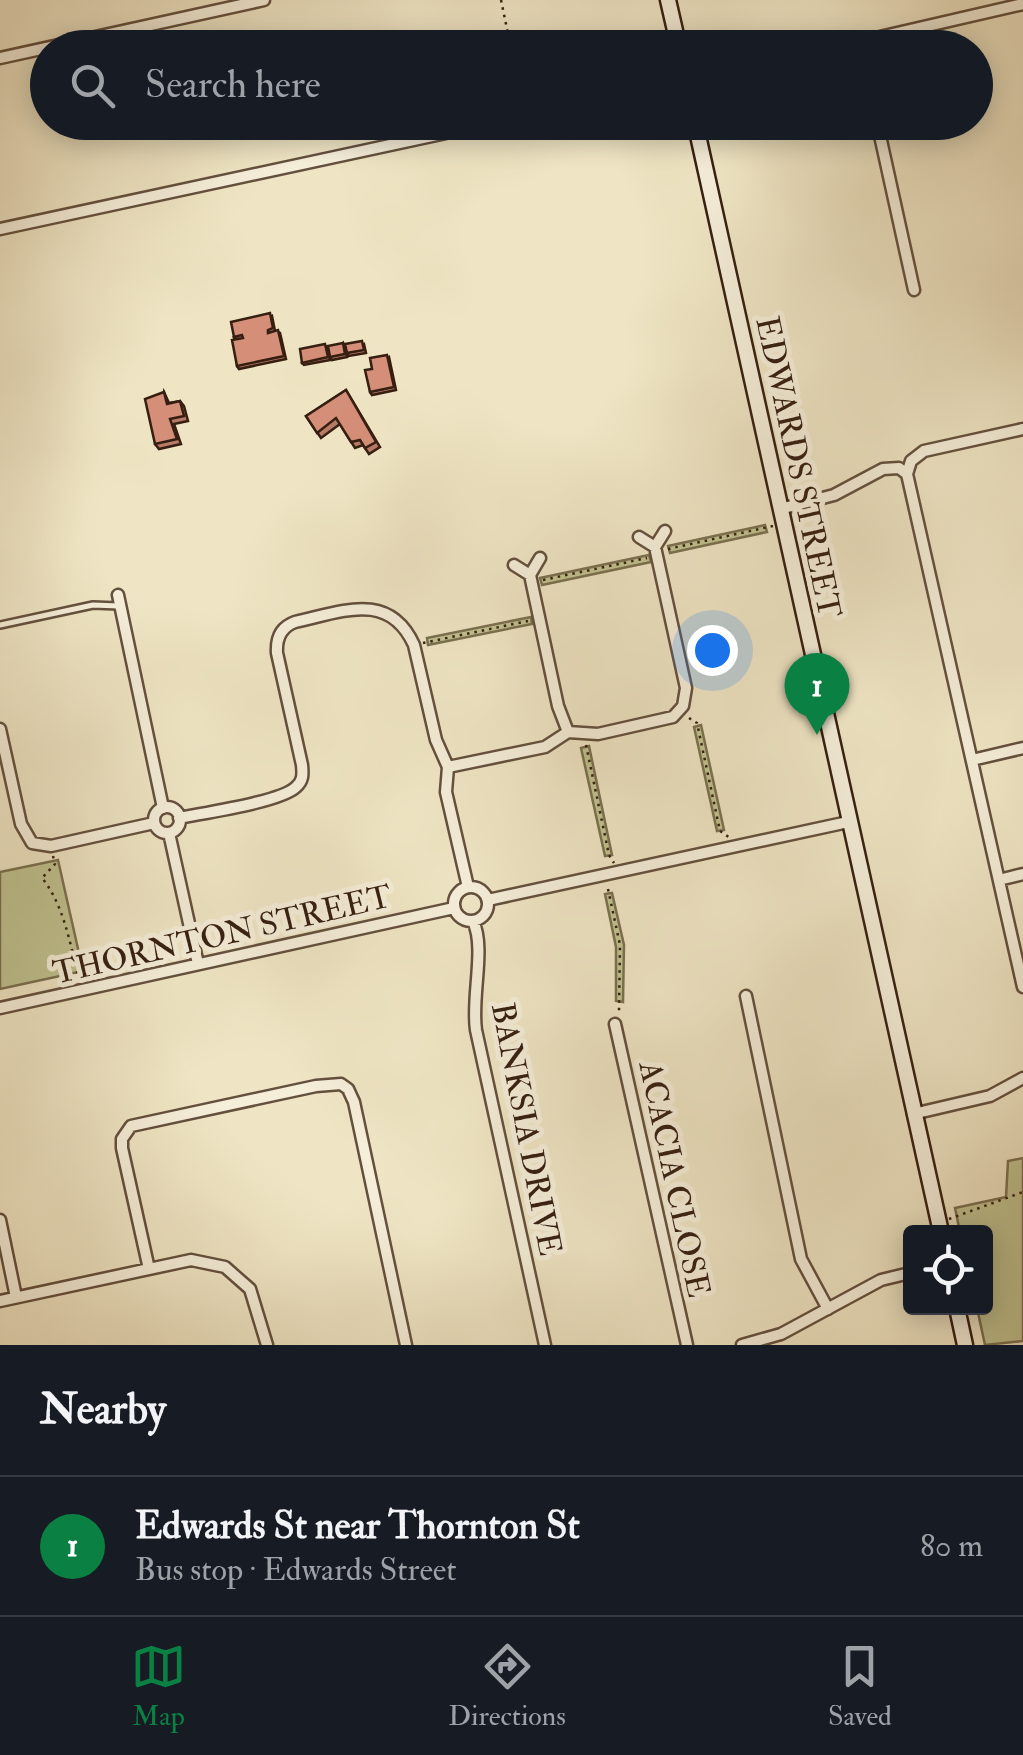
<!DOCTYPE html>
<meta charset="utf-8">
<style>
:root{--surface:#171b24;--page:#242831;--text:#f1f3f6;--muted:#9ea1a6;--line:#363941;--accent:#0b8043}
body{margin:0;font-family:"IM FELL Double Pica",serif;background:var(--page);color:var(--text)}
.controls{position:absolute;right:30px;bottom:30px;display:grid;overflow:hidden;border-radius:10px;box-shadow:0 5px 25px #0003}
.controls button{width:90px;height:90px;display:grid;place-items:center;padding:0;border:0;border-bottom:2px solid var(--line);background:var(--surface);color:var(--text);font:50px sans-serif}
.you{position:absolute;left:712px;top:650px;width:35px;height:35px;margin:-25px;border:8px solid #fff;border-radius:50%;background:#1a73e8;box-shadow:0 0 0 15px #1a73e833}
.badge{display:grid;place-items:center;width:65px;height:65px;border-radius:50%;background:var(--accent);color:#fff;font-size:32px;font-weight:700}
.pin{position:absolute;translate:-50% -82px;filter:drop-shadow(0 2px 5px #0008)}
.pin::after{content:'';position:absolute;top:52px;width:35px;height:30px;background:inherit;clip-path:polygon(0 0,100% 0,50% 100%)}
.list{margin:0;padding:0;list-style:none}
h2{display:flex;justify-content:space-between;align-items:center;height:130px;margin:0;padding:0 40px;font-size:42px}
h2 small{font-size:32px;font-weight:400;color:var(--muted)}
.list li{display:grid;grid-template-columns:65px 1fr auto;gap:30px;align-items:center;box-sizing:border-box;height:140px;padding:0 40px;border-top:2px solid var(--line)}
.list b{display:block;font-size:38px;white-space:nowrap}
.list p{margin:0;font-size:32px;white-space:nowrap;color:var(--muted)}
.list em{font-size:32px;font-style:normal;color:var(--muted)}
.icon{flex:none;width:55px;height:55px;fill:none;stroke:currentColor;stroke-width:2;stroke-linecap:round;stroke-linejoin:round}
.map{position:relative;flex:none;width:1023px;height:1345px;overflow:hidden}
.search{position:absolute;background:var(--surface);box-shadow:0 5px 25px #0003;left:30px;right:30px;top:30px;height:110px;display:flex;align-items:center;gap:25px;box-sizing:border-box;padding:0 35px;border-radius:55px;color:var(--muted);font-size:38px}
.sheet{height:270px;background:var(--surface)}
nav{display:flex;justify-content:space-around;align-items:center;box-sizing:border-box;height:140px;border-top:2px solid var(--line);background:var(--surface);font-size:28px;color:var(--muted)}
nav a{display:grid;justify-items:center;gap:5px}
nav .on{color:var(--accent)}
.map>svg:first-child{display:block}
.green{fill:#c0c290;stroke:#7b7050;stroke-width:2.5}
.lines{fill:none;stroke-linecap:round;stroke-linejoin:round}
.service-casing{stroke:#64503e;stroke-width:10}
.minor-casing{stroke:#64503e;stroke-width:15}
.secondary-casing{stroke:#361f11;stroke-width:19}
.path{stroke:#361f11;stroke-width:2.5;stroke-dasharray:2.5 5;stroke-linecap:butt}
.service{stroke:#f5eed9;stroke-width:5}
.minor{stroke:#f5eed9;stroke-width:10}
.secondary{stroke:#f5eed9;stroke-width:14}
.wall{fill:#b77b68;stroke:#361f11;stroke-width:2.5}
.building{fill:#d58f79;stroke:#361f11;stroke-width:2.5}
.labels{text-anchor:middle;stroke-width:10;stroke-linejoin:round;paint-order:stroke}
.street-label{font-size:32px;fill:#361f11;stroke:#f5eed9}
</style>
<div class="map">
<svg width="1023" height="1345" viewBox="0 0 1023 1345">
<rect width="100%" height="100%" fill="#efe5c4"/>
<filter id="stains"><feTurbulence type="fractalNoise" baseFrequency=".002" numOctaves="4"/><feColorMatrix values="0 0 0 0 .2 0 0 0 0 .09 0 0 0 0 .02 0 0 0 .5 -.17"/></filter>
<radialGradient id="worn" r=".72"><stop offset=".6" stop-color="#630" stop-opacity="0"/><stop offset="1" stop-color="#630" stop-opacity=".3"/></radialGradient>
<path class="green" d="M765,525L767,532L670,553L668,546Z
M649,555L651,562L542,585L540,578Z
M531,617L532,624L428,645L427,638Z
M701,725L724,830L717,831L694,727Z
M589,746L612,855L605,856L581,748Z
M58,860L83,971L0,989V872Z
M612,893L624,945L623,1002L616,1001V947L605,894Z
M1023,1158V1341L985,1345L977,1308H986V1232H960L955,1208L1006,1197L1008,1161Z"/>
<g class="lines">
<g class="service-casing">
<path id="service" d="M0,625L93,605L119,606"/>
</g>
<g class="minor-casing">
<path id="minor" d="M832,48L1023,4
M0,58L264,0
M877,122L914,290
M0,229L497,122
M907,474L1023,987
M780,509L834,495L883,469L899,468L907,474L911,461L924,451L1023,429
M639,537L655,547L665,531
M514,565L530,575L540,558
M530,575L558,706L568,732
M118,595L163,808
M0,729L21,824L32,843L51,846L154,823
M568,732L598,734L673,717L683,706L686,688L655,547
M972,760L1023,748
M448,767L545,747L568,732
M154 820a13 13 0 1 1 26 0a13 13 0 1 1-26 0Z
M179,818C203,813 281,802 296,787C303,781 303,775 302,765L277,653C276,638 281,627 295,622C341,612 389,590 414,645L436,740L448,767L446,792L468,887
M169,833L198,964
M999,880L1023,874
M454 904a17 17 0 1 1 34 0a17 17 0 1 1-34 0Z
M488,900L848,822
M473,921C486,948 471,997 476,1030L545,1345
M746,996L801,1259L828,1309
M0,1008L454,908
M615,1024L687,1345
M913,1114L990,1096L1023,1078
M0,1220L16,1297
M149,1269L122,1148V1139L131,1126L316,1086L341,1084L348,1089L354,1102L406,1345
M0,1301L191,1260L225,1267L250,1289L267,1345
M742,1345L781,1334L881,1280L910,1273"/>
</g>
<g class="secondary-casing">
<path id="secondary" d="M668,0L679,48
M695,122L941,1232
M957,1308L965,1345"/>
</g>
<path class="path" d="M501,0L511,48
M668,549L773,526
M543,580L647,558
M423,643L528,621
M689,718L697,723L720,831L730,838
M586,745L609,855L614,863
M53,856L55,864L42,878C65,907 70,945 79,979
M608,889L620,945L619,1011
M949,1219L1023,1192"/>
<use href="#service" class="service"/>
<use href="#minor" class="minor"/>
<use href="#secondary" class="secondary"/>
</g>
<path class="wall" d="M272,316L275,331L280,333L286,359L239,369L237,366L236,339L234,337Z
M343,343L347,357L332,360L330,357Z
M364,344L366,353L349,356L347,353Z
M327,347L330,360L304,365L302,363Z
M389,357L396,390L372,395L370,392L372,369Z
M346,390L380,447L369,454L363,445L355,448L340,424L321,438L306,416Z
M164,392L169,403L180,401L184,406L188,421L174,424L181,444L159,449L155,444Z"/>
<path class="building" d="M270,313L273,328L268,330V333L278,330L284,356L237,366L232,340L243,338L242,335L234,337L231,322Z
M362,341L364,350L347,353L345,344Z
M343,343L345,354L330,357L328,346Z
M325,344L328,357L302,363L300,349Z
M387,355L394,387L370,392L365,370L372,369L370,358Z
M346,390L376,442L365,448L360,440L351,442L336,418L317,433L306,416Z
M164,392L167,404L180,401L184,416L170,419L177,439L155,444L145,399Z"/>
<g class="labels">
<g class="street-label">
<text transform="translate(799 467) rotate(78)" y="11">EDWARDS STREET</text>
<text transform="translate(222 934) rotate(-13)" y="11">THORNTON STREET</text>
<text transform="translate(527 1129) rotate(79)" y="11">BANKSIA DRIVE</text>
<text transform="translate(675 1179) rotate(78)" y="11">ACACIA CLOSE</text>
</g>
</g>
<rect width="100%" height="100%" filter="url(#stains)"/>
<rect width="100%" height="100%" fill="url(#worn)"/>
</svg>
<div class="controls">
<button><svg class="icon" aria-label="locate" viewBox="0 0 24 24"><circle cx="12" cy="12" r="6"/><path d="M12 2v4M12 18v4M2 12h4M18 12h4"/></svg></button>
</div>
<div class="you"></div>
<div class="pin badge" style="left:817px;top:735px">1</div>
<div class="search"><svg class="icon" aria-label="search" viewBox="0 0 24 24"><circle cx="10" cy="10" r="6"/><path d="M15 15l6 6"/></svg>Search here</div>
</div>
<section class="sheet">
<h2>Nearby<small></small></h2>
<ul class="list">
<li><span class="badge">1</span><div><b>Edwards St near Thornton St</b><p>Bus stop · Edwards Street</p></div><em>80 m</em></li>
</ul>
</section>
<nav>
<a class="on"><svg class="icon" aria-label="map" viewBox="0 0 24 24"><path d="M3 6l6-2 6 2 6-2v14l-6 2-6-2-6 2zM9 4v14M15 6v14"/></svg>Map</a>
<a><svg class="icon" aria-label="directions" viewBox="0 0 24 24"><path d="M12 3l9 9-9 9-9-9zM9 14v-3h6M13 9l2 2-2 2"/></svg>Directions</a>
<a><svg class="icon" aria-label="saved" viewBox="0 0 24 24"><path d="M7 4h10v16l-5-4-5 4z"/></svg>Saved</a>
</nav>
